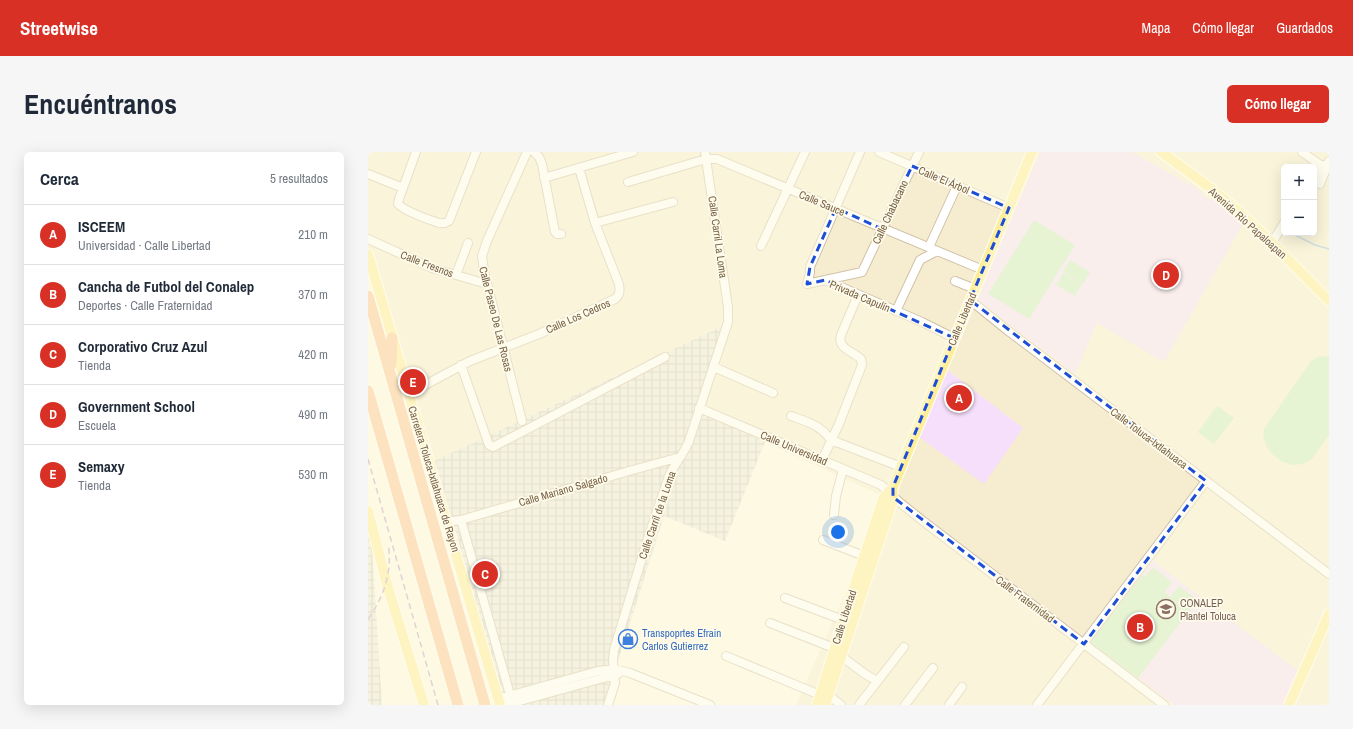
<!DOCTYPE html>
<html lang="es">
<meta charset="utf-8">
<style>
:root{--surface:#fff;--page:#f6f6f7;--text:#1f2937;--muted:#747a83;--line:#e0e1e3;--accent:#d93025}
body{margin:0;font-family:"Archivo Narrow",sans-serif;background:var(--page);color:var(--text)}
.controls{position:absolute;right:12px;top:12px;display:grid;overflow:hidden;border-radius:6px;box-shadow:0 4px 16px #0002}
.controls button{width:36px;height:36px;display:grid;place-items:center;padding:0;border:0;border-bottom:1px solid var(--line);background:var(--surface);color:var(--text);font:20px sans-serif}
.you{position:absolute;left:470px;top:380px;width:14px;height:14px;margin:-10px;border:3px solid #fff;border-radius:50%;background:#1a73e8;box-shadow:0 0 0 6px #1a73e833}
.badge{display:grid;place-items:center;width:26px;height:26px;border-radius:50%;background:var(--accent);color:#fff;font-size:13px;font-weight:700}
.pin{position:absolute;translate:-50% -50%;border:2px solid #fff;box-shadow:0 1px 4px #0006}
.list{margin:0;padding:0;list-style:none}
h2{display:flex;justify-content:space-between;align-items:center;height:52px;margin:0;padding:0 16px;font-size:17px}
h2 small{font-size:13px;font-weight:400;color:var(--muted)}
.list li{display:grid;grid-template-columns:26px 1fr auto;gap:12px;align-items:center;box-sizing:border-box;height:60px;padding:0 16px;border-top:1px solid var(--line)}
.list b{display:block;font-size:15px;white-space:nowrap}
.list p{margin:0;font-size:13px;white-space:nowrap;color:var(--muted)}
.list em{font-size:13px;font-style:normal;color:var(--muted)}
.map{position:relative;flex:none;width:961px;height:553px;overflow:hidden;border-radius:6px}
header{display:flex;align-items:center;gap:24px;box-sizing:border-box;height:56px;padding:0 20px;background:var(--accent);color:#fff}
header strong{font-size:19px}
nav{display:flex;gap:22px;margin-inline-start:auto;font-size:14px}
.intro{display:flex;align-items:center;justify-content:space-between;box-sizing:border-box;height:96px;padding:0 24px}
h1{margin:0;font-size:28px}
.button{padding:10px 18px;border-radius:6px;background:var(--accent);color:#fff;font-size:14px;font-weight:700}
main{display:flex;gap:24px;padding:0 24px}
aside{flex:1;background:var(--surface);border-radius:6px;box-shadow:0 4px 16px #0002}
.map>svg:first-child{display:block}
.residential{fill:#f6edd0;fill-rule:evenodd}
.industrial{fill:url(#industrial-grid)}
.education{fill:#f6dffa}
.park{fill:#c9edc0}
.lines{fill:none;stroke-linecap:round;stroke-linejoin:round}
.stream{stroke:#9bc4dc;stroke-width:1.5}
.minor-casing{stroke:#d0c2a8;stroke-width:10}
.major-casing{stroke:#fff;stroke-width:12}
.highway-casing{stroke:#fff;stroke-width:13}
.minor{stroke:#fff;stroke-width:8}
.major{stroke:#fe9;stroke-width:10}
.highway{stroke:#fdc694;stroke-width:11}
.rail{stroke:#bea0c8;stroke-width:1.5;stroke-dasharray:6 4;stroke-linecap:butt}
.marked{fill:none;stroke:#1d4ed8;stroke-width:3;stroke-dasharray:8 5;stroke-linejoin:round}
.labels{text-anchor:middle;stroke-width:3.5;stroke-linejoin:round;paint-order:stroke}
.street-label{font-size:11px;fill:#786346;stroke:#fffbeb}
.education-label{font-size:11px;fill:#785e54;stroke:#fffbeb;text-anchor:start}
.shop-label{font-size:11px;fill:#366cbe;stroke:#fffbeb;text-anchor:start}
</style>
<header>
<strong>Streetwise</strong>
<nav><a>Mapa</a><a>Cómo llegar</a><a>Guardados</a></nav>
</header>
<div class="intro"><h1>Encuéntranos</h1><a class="button">Cómo llegar</a></div>
<main>
<aside>
<h2>Cerca<small>5 resultados</small></h2>
<ul class="list">
<li><span class="badge">A</span><div><b>ISCEEM</b><p>Universidad · Calle Libertad</p></div><em>210 m</em></li>
<li><span class="badge">B</span><div><b>Cancha de Futbol del Conalep</b><p>Deportes · Calle Fraternidad</p></div><em>370 m</em></li>
<li><span class="badge">C</span><div><b>Corporativo Cruz Azul</b><p>Tienda</p></div><em>420 m</em></li>
<li><span class="badge">D</span><div><b>Government School</b><p>Escuela</p></div><em>490 m</em></li>
<li><span class="badge">E</span><div><b>Semaxy</b><p>Tienda</p></div><em>530 m</em></li>
</ul>
</aside>
<div class="map">
<svg width="961" height="553" viewBox="0 0 961 553">
<defs>
<pattern id="industrial-grid" width="8" height="8" patternUnits="userSpaceOnUse"><rect width="8" height="8" fill="#ede8de"/><path d="M0 4h8M4 0v8" fill="none" stroke="#c5c0b6"/></pattern>
</defs>
<rect width="100%" height="100%" fill="#fef9e2"/>
<path class="residential" d="M0,0H961V553H428L519,346L327,258L362,170L64,310L0,107ZM916,15H946V81H916Z"/>
<path class="industrial" d="M363,170L327,258L397,290L357,389L296,364L236,553H134L64,310Z
M2,365L14,553H0V366Z"/>
<path class="education" d="M672,0H764L833,39L836,45L847,49L875,72L796,210L729,171L707,222L609,148Z
M577,216L655,276L616,332L551,285Z
M785,409L930,519L915,553H806L722,490Z"/>
<path class="park" d="M666,68L707,93L661,167L620,142Z
M702,108L722,120L715,132L695,120Z
M695,121L714,132L707,144L688,133Z
M961,204V283L943,308L935,312L924,313L913,309L904,302L898,293L895,284L896,277L943,209L950,205Z
M849,254L866,266L846,292L830,280Z
M785,415L804,430L797,440L802,445L811,434L830,448L770,526L722,490L774,423L777,425Z"/>
<g class="lines">
<path class="stream" d="M923,81L947,93L961,97"/>
<g class="minor-casing">
<path id="minor" d="M48,0L31,47L30,52C37,59 62,68 71,71C75,72 78,71 81,69L108,0
M166,0L171,5L174,12L187,80L189,82H193
M511,0L641,56
M934,0L951,12L958,14
M0,22L35,36
M176,26L265,0
M260,30L338,7H349L615,118
M946,32L951,12
M952,32L961,9
M227,71L305,50
M0,87L64,116L119,132
M904,91L916,71
M393,94L437,0
M561,95L589,34
M88,123L100,91
M457,128L554,170L586,186
M587,129L607,137
M439,132L494,120L551,0
M439,132L442,121V115L492,0
M602,148L639,178L961,422
M528,159L552,108L569,99
M93,213L121,293L125,295L297,205
M346,215L405,241
M40,242L102,209L171,182L247,147C252,143 252,139 251,132L227,71L211,16
M331,256L513,333L530,349L555,369L796,553
M423,264C440,270 452,273 463,288L533,315
M154,269L116,119L114,104L119,89L159,0
M454,308L471,272L494,213L493,207C485,199 469,197 473,183L490,143
M466,363L468,344L475,317
M93,368L144,550
M78,370L93,368L261,319L312,305
M455,388L496,404
M417,446L475,468
M402,471L466,496
M358,504L452,543H460L473,553
M472,505L477,507L497,522L509,529
M130,547L230,519L246,517L262,521L342,553
M137,553L250,522
M240,553L247,531L245,509L246,498L280,386L301,324C307,311 316,302 321,289L360,170V155L337,0
M491,553L536,495
M537,553L565,516
M581,553L594,535
M669,553L838,329"/>
</g>
<g class="major-casing">
<path id="major" d="M793,0C817,17 841,34 863,53C898,83 929,117 961,149
M0,102L132,553
M0,359L20,436L56,553
M449,553L484,442L515,347L525,335L664,0
M457,553L524,351L525,335
M921,553L961,462"/>
</g>
<g class="highway-casing">
<path id="highway" d="M0,144L117,553
M23,213L24,186
M0,239L90,553"/>
</g>
<use href="#minor" class="minor"/>
<use href="#major" class="major"/>
<use href="#highway" class="highway"/>
<path class="rail" d="M0,307L70,553
M0,467C16,445 25,418 20,392"/>
</g>
<path d="M0 0H961V553H0ZM544,14L641,56L602,148L838,329L716,492L525,345V335L586,186L457,128L439,132L442,115L468,56L514,77Z" fill="#fef9e2" fill-opacity=".55" fill-rule="evenodd"/>
<path class="marked" d="M544,14L641,56L602,148L838,329L716,492L525,345V335L586,186L457,128L439,132L442,115L468,56L514,77Z"/>
<defs>
<g id="school-ring" transform="scale(1)"><circle r="9.5" fill="#fffbeb" stroke="#8d6e63" stroke-width="1.5"/><path d="M0-5L7-2L0 1L-7-2ZM-4 1L0 2.5L4 1V4Q0 6-4 4Z" fill="#8d6e63"/></g>
<g id="shop-ring" transform="scale(1)"><circle r="9.5" fill="#fffbeb" stroke="#3f7fe0" stroke-width="1.5"/><path d="M-5-2.5h2.3a2.7 3.5 0 0 1 5.4 0H5L5.5 6h-11ZM-1.5-2.5h3a1.5 2.3 0 0 0-3 0Z" fill="#3f7fe0"/></g>
</defs>
<g fill-rule="evenodd">
<use href="#school-ring" x="798" y="457"/>
<use href="#shop-ring" x="260" y="487"/>
</g>
<g class="labels">
<g class="street-label">
<text transform="translate(576 28) rotate(23)" y="4">Calle El Árbol</text>
<text transform="translate(454 51) rotate(23)" y="4">Calle Sauce</text>
<text transform="translate(522 60) rotate(-65)" y="4">Calle Chabacano</text>
<text transform="translate(880 71) rotate(42)" y="4">Avenida Río Papaloapan</text>
<text transform="translate(350 85) rotate(82)" y="4">Calle Carril La Loma</text>
<text transform="translate(59 112) rotate(21)" y="4">Calle Fresnos</text>
<text transform="translate(492 144) rotate(23)" y="4">Privada Capulín</text>
<text transform="translate(210 164) rotate(-24)" y="4">Calle Los Cedros</text>
<text transform="translate(128 167) rotate(76)" y="4">Calle Paseo De Las Rosas</text>
<text transform="translate(594 167) rotate(-67)" y="4">Calle Libertad</text>
<text transform="translate(781 286) rotate(37)" y="4">Calle Toluca-Ixtlahuaca</text>
<text transform="translate(426 296) rotate(23)" y="4">Calle Universidad</text>
<text transform="translate(66 327) rotate(73)" y="4">Carretera Toluca-Ixtlahuaca de Rayon</text>
<text transform="translate(195 338) rotate(-16)" y="4">Calle Mariano Salgado</text>
<text transform="translate(289 363) rotate(-71)" y="4">Calle Carril de la Loma</text>
<text transform="translate(657 447) rotate(37)" y="4">Calle Fraternidad</text>
<text transform="translate(476 465) rotate(-72)" y="4">Calle Libertad</text>
</g>
<g class="education-label">
<text x="812" y="455">CONALEP<tspan x="812" dy="13">Plantel Toluca</tspan></text>
</g>
<g class="shop-label">
<text x="274" y="485">Transpoprtes Efrain<tspan x="274" dy="13">Carlos Gutierrez</tspan></text>
</g>
</g>
</svg>
<div class="controls">
<button>+</button>
<button>−</button>
</div>
<div class="you"></div>
<div class="pin badge" style="left:591px;top:246px">A</div>
<div class="pin badge" style="left:772px;top:475px">B</div>
<div class="pin badge" style="left:117px;top:422px">C</div>
<div class="pin badge" style="left:798px;top:123px">D</div>
<div class="pin badge" style="left:45px;top:230px">E</div>
</div>
</main>
